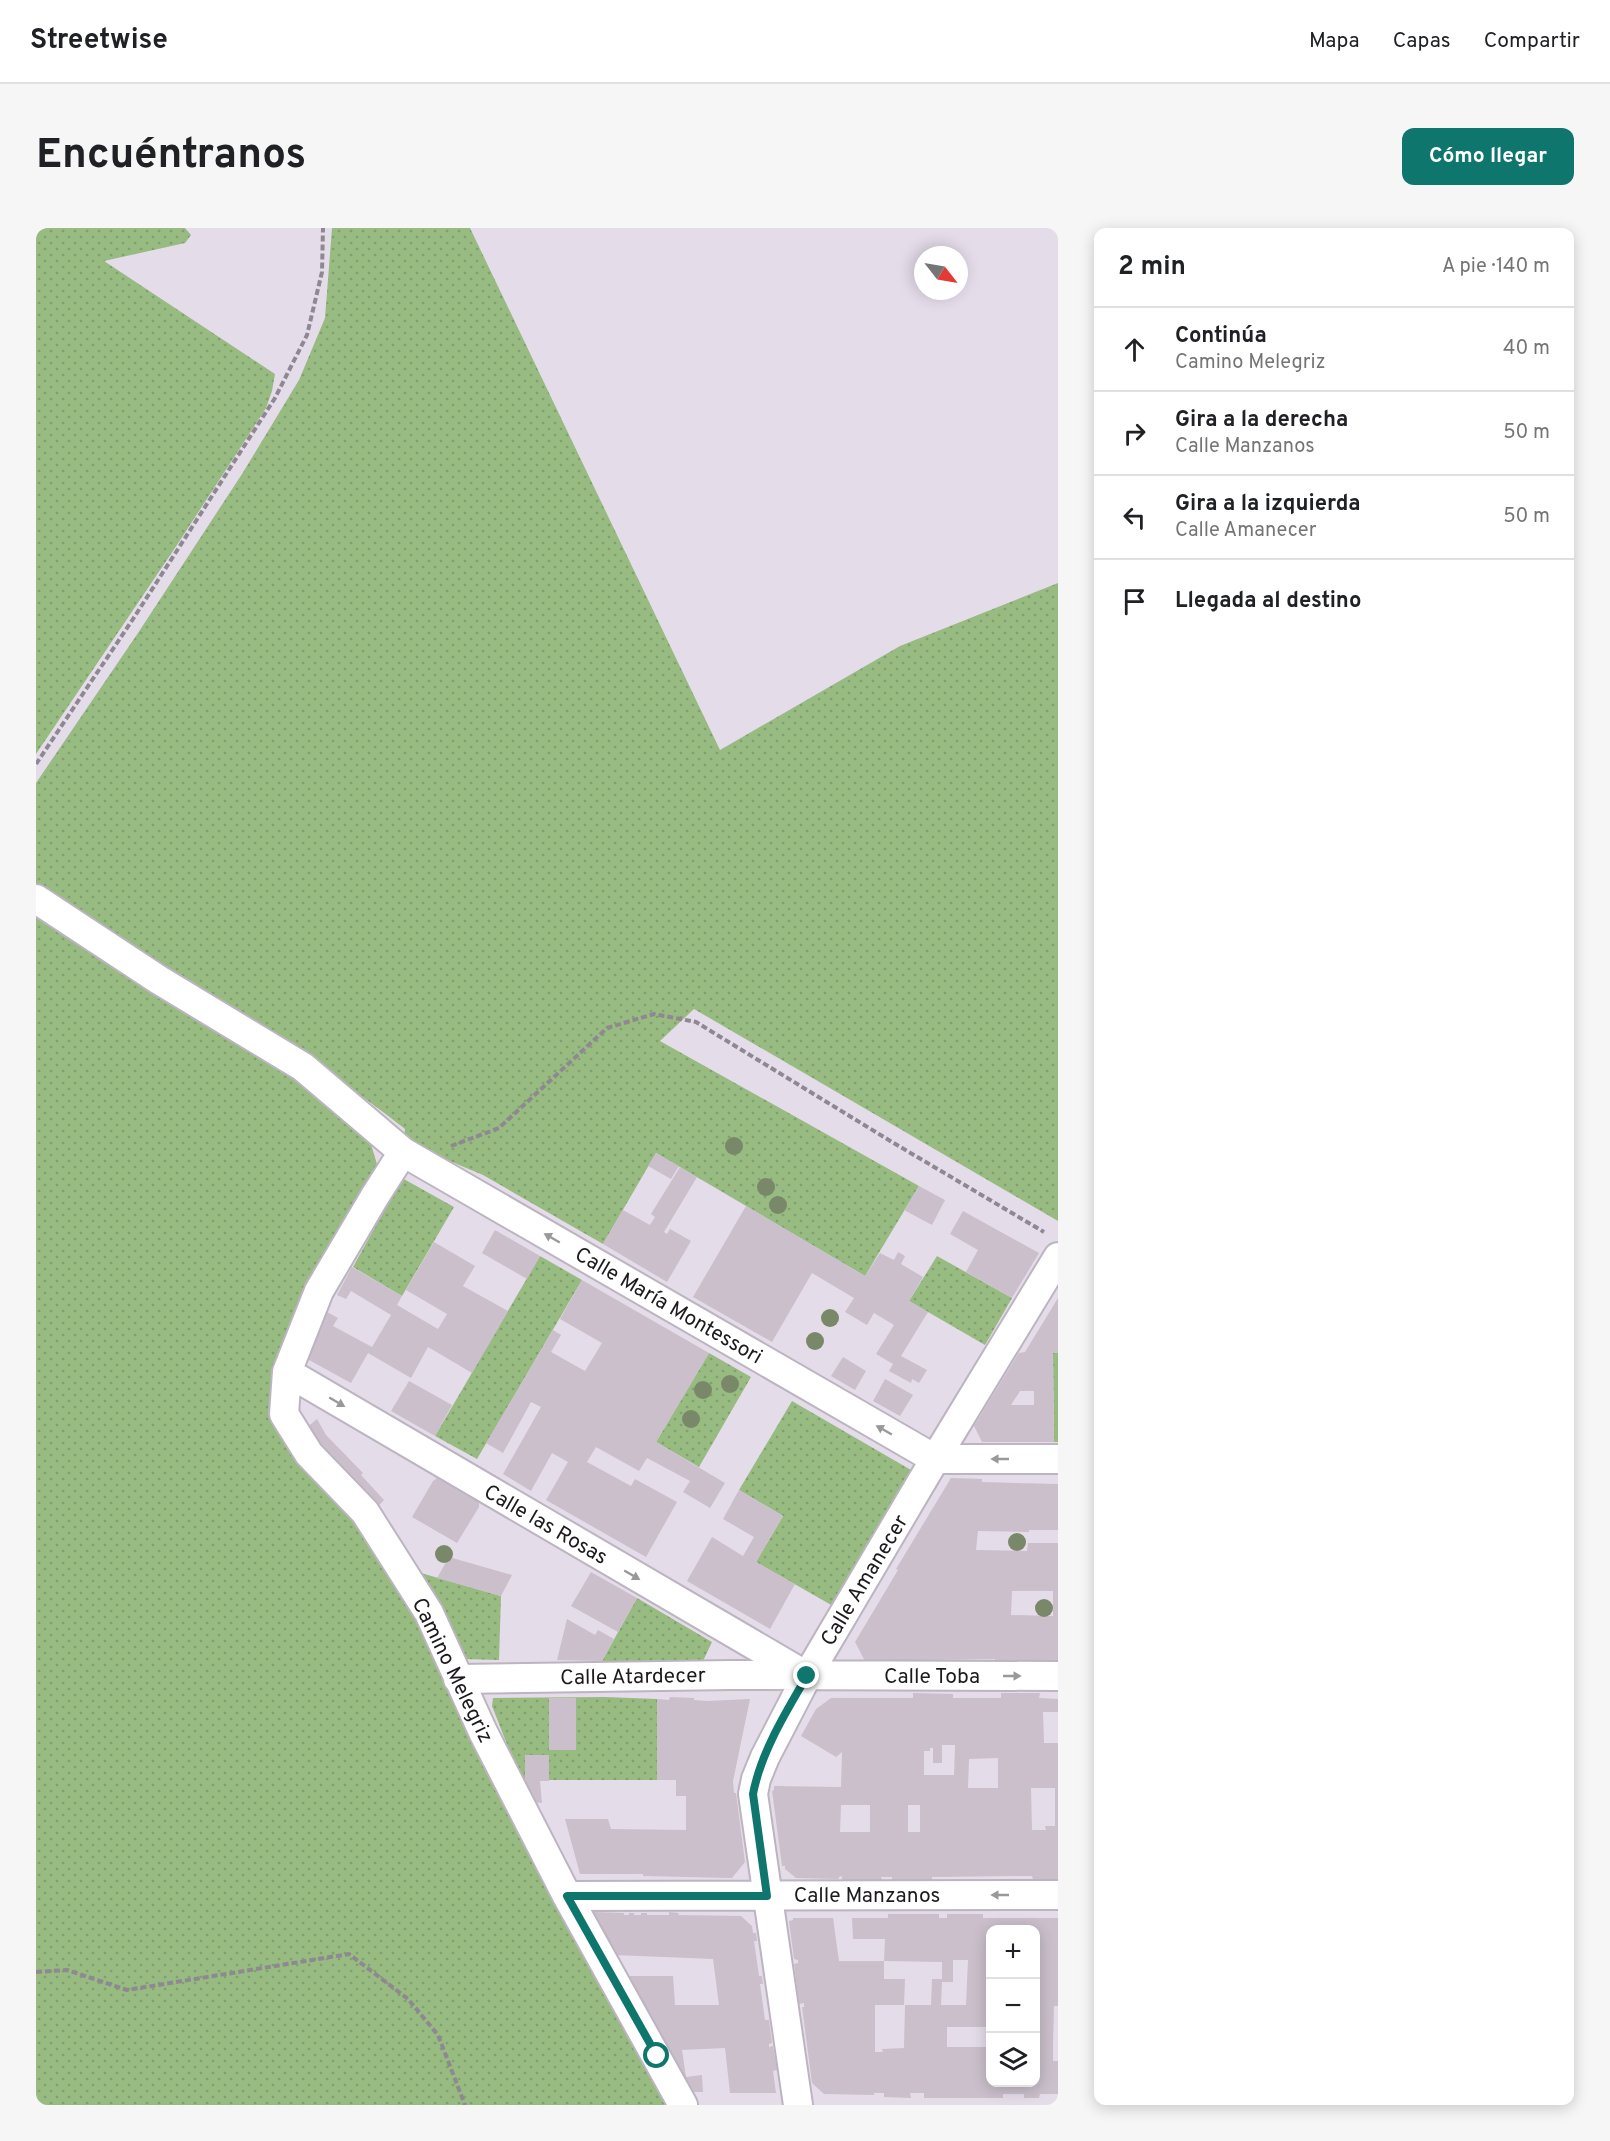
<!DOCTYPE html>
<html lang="es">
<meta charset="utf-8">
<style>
:root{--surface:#fff;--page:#f6f6f6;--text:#202124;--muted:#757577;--line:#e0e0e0;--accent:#0f766e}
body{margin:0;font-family:Overpass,sans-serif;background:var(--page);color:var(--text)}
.controls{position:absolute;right:18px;bottom:18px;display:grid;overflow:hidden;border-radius:12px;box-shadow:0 3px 15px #0003}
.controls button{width:54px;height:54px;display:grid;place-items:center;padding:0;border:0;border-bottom:2px solid var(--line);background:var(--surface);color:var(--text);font:30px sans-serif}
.compass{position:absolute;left:878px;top:18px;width:54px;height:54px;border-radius:50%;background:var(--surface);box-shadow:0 3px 15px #0003;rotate:121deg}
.stop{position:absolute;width:18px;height:18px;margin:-14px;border:4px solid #0f766e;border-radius:50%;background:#fff}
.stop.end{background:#0f766e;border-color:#fff;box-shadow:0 2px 6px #0008}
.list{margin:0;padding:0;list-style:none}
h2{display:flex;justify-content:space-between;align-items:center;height:78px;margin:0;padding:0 24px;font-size:26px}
h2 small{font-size:20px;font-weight:400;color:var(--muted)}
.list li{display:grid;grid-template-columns:39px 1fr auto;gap:18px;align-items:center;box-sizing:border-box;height:84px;padding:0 24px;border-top:2px solid var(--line)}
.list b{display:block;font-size:22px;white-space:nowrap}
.list p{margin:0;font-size:20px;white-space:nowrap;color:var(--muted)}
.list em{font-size:20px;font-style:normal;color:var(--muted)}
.icon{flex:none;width:33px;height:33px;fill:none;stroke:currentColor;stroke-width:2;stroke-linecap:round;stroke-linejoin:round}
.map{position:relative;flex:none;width:1022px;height:1877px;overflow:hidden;border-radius:12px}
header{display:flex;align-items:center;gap:36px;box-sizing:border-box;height:84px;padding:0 30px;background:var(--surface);border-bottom:2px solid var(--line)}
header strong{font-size:28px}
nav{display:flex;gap:33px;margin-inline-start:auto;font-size:21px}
.intro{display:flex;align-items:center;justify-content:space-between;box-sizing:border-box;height:144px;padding:0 36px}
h1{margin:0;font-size:42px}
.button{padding:15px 27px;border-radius:12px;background:var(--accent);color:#fff;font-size:21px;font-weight:700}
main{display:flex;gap:36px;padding:0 36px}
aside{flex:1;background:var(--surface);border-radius:12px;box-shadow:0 3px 15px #0003}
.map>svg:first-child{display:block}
.grass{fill:url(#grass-dots)}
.building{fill:#cabfcb;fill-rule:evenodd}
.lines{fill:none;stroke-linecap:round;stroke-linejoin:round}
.minor-casing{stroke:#bdb4c1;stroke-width:32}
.path{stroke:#8f8892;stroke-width:4;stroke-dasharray:6 3;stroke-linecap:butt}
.minor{stroke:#fff;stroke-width:28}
.tree{fill:#7a886a}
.oneway{fill:#99989a}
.route{stroke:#0f766e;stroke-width:8}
.labels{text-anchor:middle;stroke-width:4.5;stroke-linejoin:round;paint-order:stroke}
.street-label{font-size:21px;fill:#1d1a1e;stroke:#fff}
</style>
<header>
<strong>Streetwise</strong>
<nav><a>Mapa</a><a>Capas</a><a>Compartir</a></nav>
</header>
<div class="intro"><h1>Encuéntranos</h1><a class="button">Cómo llegar</a></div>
<main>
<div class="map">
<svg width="1022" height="1877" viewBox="0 0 1022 1877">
<defs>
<pattern id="grass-dots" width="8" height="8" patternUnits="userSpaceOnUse" patternTransform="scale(1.5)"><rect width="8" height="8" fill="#97bb81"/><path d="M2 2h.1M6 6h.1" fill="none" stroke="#82a06f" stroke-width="1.8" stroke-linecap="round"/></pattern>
</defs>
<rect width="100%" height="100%" fill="#e5dcea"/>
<path class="grass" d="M0,0H149L155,7L149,15L68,33L239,146L236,163L230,180L141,317L0,526Z
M296,0H434L684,522L864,418L1022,355V993L658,781L624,813L883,958L829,1048L620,925L567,1016L447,947L397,926L368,909L369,901C253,811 125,736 0,660V555L102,405L206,246L263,152L289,90Z
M0,685L271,854L330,900L344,946L241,1182L318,1287L381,1393L476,1577L481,1605L635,1877H0Z
M366,950L418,979L366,1068L317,1039Z
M504,1028L546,1052L441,1231L399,1208Z
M901,1028L976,1070L949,1117L873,1073Z
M673,1125L715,1149L663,1239L620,1214Z
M1017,1125H1022V1214H1018Z
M756,1173L875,1242L797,1378L720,1334L747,1288L703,1262Z
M378,1343L465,1368L463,1432L426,1431Z
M601,1370L676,1414L667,1433H566Z
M569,1469L621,1471V1552H485L456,1478L457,1470Z"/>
<path class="building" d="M620,925L643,938L635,951L612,938Z
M644,939L661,949L628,1004L631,1006L634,1001L655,1013L631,1054L567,1016L587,982L614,997L619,989L615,986Z
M883,958L909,972L896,997L868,982Z
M710,978L829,1048L844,1025L858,1032L862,1024L869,1028L865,1036L887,1049L873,1073L892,1084L865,1128L891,1142L883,1155L876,1151L875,1155L853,1143L857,1136L840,1126L858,1097L838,1085L831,1097L809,1084L818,1070L776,1045L736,1114L657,1069Z
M927,983L1003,1025L976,1070L930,1044L942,1022L914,1006Z
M459,1002L504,1028L491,1051L446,1025Z
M398,1014L439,1038L427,1058L472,1083L436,1145L392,1119L375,1150L332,1125L315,1155L273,1132L269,1123L291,1084L302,1090L297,1098L336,1119L355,1087L315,1063L310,1071L301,1067L316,1039L366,1068L361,1077L402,1101L411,1086L370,1062Z
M546,1052L673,1125L620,1214L689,1255L674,1280L647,1264L654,1253L611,1230L603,1243L560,1219L551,1234L595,1258L599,1251L641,1274L610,1329L510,1272L532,1234L516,1225L495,1263L467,1246L505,1179L495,1174L467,1225L450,1215L517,1102L525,1107L515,1124L549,1143L566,1115L524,1091Z
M1022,1070V1125H1017L1018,1214H946L938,1198L983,1125L989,1124ZM984,1163H998V1177H975Z
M807,1129L830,1143L819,1162L795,1148Z
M849,1151L877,1167L864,1188L837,1173Z
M373,1153L416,1177L399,1208L355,1183Z
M281,1191L290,1207L327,1245L325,1247L348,1272L336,1285L269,1201Z
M401,1250L443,1274V1279L421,1315L376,1289L397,1253Z
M915,1250L946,1251V1254L1022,1256V1302H993V1304L942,1303L940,1322L991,1323L992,1315H1022V1437H959V1431L829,1433L819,1414L862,1342L860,1341ZM976,1363H1017V1388L975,1387Z
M703,1262L747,1288L720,1334L759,1356L734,1401L651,1353L676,1309L707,1328L718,1309L687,1291Z
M413,1329L476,1347L465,1368L401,1350Z
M555,1344L601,1370L582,1404L535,1378Z
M531,1391L559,1407L562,1402L578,1411L566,1433L521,1432Z
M877,1465L917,1466V1470H965V1465H1004L1003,1470L1022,1471V1484H1007L1008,1515H1022V1651H997L996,1648H975L903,1649H896V1652L856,1653V1649H845L846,1653H806V1649L804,1648L802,1651L760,1650L749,1641V1638H746L736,1563L738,1562V1558L805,1559L806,1524L800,1529L765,1508L780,1481L795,1470H877ZM906,1517H919L918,1547H888V1523H894V1520H897V1535H906ZM962,1530V1560H932L933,1531ZM995,1560H1019V1598H1009L1010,1602H996ZM805,1577H834V1604H804ZM872,1577H884V1604H872Z
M634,1469L658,1470V1472L672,1473L714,1471L697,1553L698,1565H700L709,1634L696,1650L607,1648V1646H544L529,1591H572L575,1601L650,1602V1568H640V1552H621V1471L633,1472Z
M513,1470H540V1522H513Z
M489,1527H513V1553H504L506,1575L496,1574L485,1552H489Z
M557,1684L588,1685V1687H593V1685H598V1687H605V1685H611V1687H633V1684L643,1685L642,1687L705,1688L716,1698L717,1705H720L721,1713H718L723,1748H726L727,1756H724L729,1792H733L736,1815L733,1816V1819L737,1818L741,1842L737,1843L740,1865H694L689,1820L646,1822L650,1849L666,1847L667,1864H651L589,1748H637L639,1777H683L677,1731L578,1727L555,1686Z
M852,1686H903V1690H911V1686H947V1690H1022V1778H1018L1017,1816V1833H1022V1866H1004L1003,1870H988V1866H967V1870H888V1865H874L875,1870L848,1869V1865H838V1867L788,1866L776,1855L766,1779H768V1775L763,1776L758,1736L762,1735V1732L758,1731L753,1693L757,1692V1690H797L803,1733H848V1751H869L868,1777H839V1824H847L846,1821L868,1820L869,1777H895L896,1751H906V1734L848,1733L849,1711H817L816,1690H852ZM954,1701L999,1702V1801H1004V1816L999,1815V1854H954V1819H911V1799H954V1768H950V1738H954ZM917,1732H932L930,1777H905L906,1754H917Z"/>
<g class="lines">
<g class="minor-casing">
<path id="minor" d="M0,671L123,752L267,839L367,924L899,1231H1022
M367,924L339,968L283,1063L251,1144L248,1186L273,1226L329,1284L393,1385L447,1504L531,1668L647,1877
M251,1144L771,1448
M422,1451L695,1447L1022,1448
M531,1668L1022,1667
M762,1877L717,1566L720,1551L729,1529L771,1448L899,1231L1022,1029"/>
</g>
<path class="path" d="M0,536L97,391L239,170L271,107L286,44L287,0
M415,918L463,900L571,800L618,786L660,794L856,914L1008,1004
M0,1744L31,1742L91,1762L313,1726L372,1771L402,1807L429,1877"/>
<use href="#minor" class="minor"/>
</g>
<g class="tree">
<circle cx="698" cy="918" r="9"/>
<circle cx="730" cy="959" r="9"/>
<circle cx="742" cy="977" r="9"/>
<circle cx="794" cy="1090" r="9"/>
<circle cx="779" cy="1113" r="9"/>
<circle cx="694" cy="1156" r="9"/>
<circle cx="667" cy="1162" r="9"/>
<circle cx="655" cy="1191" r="9"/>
<circle cx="981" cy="1314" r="9"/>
<circle cx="408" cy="1326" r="9"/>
<circle cx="1008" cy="1380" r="9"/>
</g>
<defs><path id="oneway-solid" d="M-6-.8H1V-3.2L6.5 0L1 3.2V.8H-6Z" transform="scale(1.5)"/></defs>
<g class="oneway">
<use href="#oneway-solid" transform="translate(516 1010) rotate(-150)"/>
<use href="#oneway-solid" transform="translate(301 1174) rotate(30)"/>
<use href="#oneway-solid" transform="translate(848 1202) rotate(-150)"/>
<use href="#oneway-solid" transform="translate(964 1231) rotate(180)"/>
<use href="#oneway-solid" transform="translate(596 1347) rotate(30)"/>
<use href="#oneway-solid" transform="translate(976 1448)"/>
<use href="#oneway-solid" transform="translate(964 1667) rotate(180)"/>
</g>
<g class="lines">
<path class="route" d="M621,1828L531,1668H731L717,1566C725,1524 750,1484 771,1448"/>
</g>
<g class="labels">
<g class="street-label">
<text transform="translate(633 1077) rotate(30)" y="7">Calle María Montessori</text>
<text transform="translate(510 1296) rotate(30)" y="7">Calle las Rosas</text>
<text transform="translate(828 1352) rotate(-59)" y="7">Calle Amanecer</text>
<text transform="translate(417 1442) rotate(64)" y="7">Camino Melegriz</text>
<text transform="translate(597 1448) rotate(-1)" y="7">Calle Atardecer</text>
<text x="896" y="1455">Calle Toba</text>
<text x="831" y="1674">Calle Manzanos</text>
</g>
</g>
</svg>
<div class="controls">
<button>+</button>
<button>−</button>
<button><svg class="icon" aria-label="layers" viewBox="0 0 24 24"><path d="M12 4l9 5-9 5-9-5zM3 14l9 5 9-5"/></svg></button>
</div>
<svg class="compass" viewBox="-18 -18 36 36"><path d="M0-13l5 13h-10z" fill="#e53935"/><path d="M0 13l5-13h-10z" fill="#757577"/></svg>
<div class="stop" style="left:621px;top:1828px"></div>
<div class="stop end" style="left:771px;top:1448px"></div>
</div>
<aside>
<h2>2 min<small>A pie · 140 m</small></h2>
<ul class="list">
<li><svg class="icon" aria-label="ahead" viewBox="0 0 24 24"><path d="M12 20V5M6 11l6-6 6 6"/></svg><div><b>Continúa</b><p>Camino Melegriz</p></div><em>40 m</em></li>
<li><svg class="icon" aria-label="right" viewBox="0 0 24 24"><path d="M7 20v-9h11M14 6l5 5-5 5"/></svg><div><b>Gira a la derecha</b><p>Calle Manzanos</p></div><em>50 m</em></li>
<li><svg class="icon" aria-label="left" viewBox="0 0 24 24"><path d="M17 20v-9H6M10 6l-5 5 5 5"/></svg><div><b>Gira a la izquierda</b><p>Calle Amanecer</p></div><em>50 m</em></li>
<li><svg class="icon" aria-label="arrive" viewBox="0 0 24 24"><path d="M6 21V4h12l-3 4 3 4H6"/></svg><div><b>Llegada al destino</b></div></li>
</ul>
</aside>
</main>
